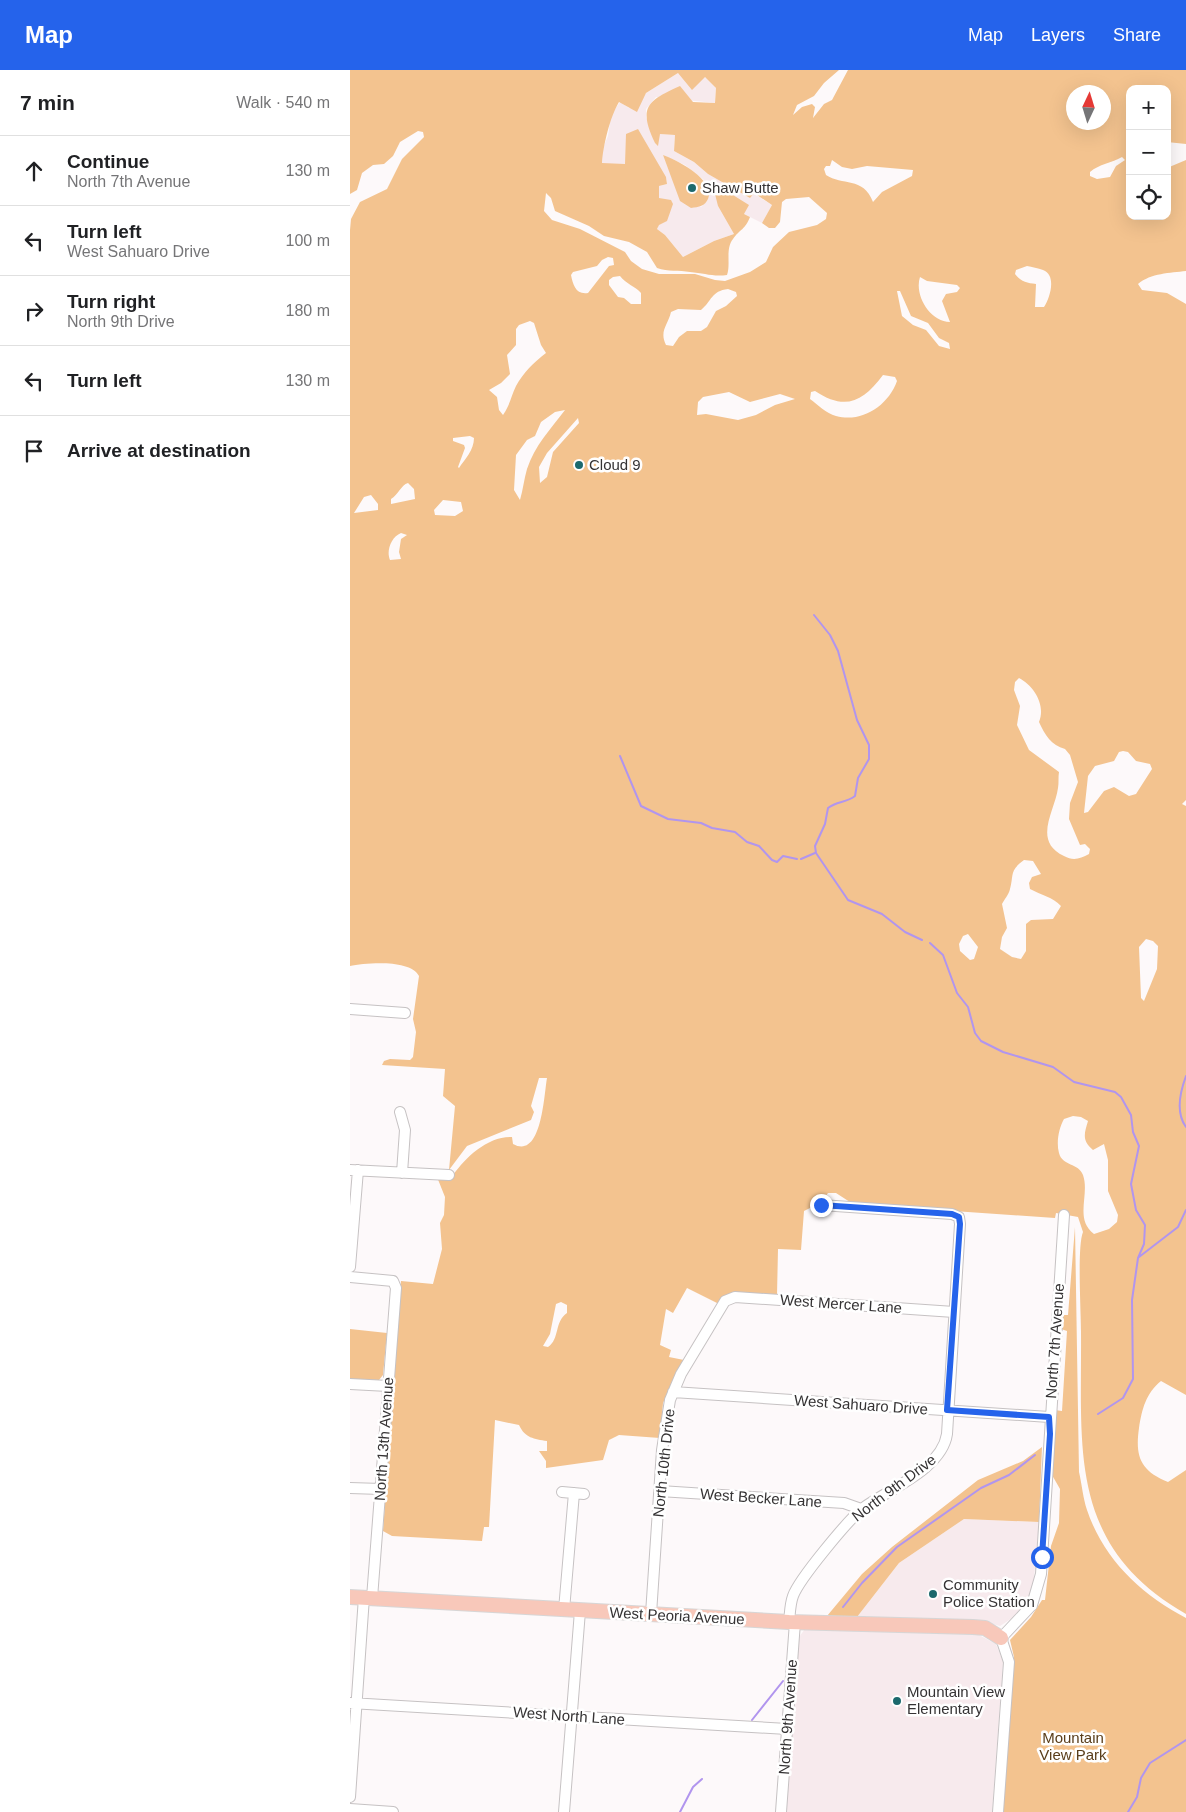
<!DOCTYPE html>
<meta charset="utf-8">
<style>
:root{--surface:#fff;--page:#f6f6f6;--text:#202124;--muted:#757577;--line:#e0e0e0;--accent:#2563eb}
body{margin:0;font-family:Helvetica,sans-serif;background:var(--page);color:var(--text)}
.controls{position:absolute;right:15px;top:15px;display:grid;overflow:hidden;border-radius:10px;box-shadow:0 5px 20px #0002}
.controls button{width:45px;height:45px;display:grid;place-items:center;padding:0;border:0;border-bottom:1px solid var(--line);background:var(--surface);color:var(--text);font:25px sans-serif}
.compass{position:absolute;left:716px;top:15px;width:45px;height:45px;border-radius:50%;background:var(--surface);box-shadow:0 5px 20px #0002;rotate:4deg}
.stop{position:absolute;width:15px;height:15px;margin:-11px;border:4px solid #2563eb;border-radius:50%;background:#fff}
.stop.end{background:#2563eb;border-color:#fff;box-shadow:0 1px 5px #0008}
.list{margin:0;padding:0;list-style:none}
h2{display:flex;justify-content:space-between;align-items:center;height:65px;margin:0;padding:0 20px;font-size:21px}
h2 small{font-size:16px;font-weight:400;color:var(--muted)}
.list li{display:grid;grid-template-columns:32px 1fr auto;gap:15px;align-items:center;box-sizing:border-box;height:70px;padding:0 20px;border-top:1px solid var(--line)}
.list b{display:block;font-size:19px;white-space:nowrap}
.list p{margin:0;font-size:16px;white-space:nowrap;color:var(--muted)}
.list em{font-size:16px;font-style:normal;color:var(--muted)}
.icon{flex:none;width:28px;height:28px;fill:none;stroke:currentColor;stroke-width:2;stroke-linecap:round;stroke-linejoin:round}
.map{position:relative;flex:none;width:836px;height:1742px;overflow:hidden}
header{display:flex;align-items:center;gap:30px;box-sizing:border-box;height:70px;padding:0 25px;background:var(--accent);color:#fff}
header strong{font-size:24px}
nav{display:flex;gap:28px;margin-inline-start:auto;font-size:18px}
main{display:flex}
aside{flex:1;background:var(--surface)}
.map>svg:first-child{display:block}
.built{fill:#f7eaed;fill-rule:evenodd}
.green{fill:#f3c38f;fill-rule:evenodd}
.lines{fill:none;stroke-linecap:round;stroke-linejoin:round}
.stream{stroke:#b195ee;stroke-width:2}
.minor-casing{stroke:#c6c2c3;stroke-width:12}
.major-casing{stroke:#d7d6d6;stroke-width:16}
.minor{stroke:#fff;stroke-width:10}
.major{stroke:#f8c8ba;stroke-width:14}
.route{stroke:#2563eb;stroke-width:6}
.poi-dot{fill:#1c696d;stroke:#fff;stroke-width:2}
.labels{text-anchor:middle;stroke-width:5;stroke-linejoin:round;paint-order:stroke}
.poi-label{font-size:15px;fill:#353334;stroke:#fff;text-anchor:start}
.street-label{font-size:15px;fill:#353334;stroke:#fff}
.park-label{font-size:15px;fill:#5a3e1b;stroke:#fff}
</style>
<header>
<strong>Map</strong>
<nav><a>Map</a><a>Layers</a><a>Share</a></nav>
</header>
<main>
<aside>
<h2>7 min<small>Walk · 540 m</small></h2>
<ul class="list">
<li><svg class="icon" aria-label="ahead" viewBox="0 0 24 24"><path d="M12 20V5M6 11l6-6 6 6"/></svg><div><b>Continue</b><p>North 7th Avenue</p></div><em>130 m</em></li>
<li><svg class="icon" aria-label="left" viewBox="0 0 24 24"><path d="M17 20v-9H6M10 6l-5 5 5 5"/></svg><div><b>Turn left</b><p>West Sahuaro Drive</p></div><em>100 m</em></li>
<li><svg class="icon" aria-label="right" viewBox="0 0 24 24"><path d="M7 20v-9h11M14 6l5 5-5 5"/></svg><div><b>Turn right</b><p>North 9th Drive</p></div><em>180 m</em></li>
<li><svg class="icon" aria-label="left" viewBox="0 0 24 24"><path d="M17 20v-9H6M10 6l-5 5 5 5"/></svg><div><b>Turn left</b></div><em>130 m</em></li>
<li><svg class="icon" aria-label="arrive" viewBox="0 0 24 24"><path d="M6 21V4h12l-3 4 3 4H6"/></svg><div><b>Arrive at destination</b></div></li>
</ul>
</aside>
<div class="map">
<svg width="836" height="1742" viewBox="0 0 836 1742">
<rect width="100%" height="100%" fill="#fdf9fa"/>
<path class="built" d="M328,3L355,7L366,18L365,33L306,27L296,39V48L310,64L325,65L324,81L344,92L358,104L400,128L403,123L422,135L412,153L394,144L398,135L368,136L384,164L364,171L333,187L315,165L307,159L315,129H309V116L317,114L316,107L275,94H252V80L258,66L261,45L270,32L279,38L289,33L296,23ZM313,85L335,95L354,110L359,125L357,131L351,137L320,103Z
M614,1449L689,1452L684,1508L681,1523L664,1547L650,1556L627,1550L507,1547L549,1493Z
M455,1559L627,1564L646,1574L653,1592L642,1742H436L449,1567Z"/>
<path class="green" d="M0,0H489L474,13L464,26L447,35L443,45L452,37L462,34L465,37L463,48L474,34L482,30L498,0H836V74L817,72V19H780V146H817V98L836,90V201C820,203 801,203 788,214L792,220L817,223L836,234V730L832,734L836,736V1325L811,1311C796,1323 792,1339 789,1358C785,1386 790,1401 818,1412L836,1400V1544C717,1476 732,1379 731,1261C731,1240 727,1177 733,1162L728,1147L706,1143L705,1148L503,1134L486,1123H478L471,1132L470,1138H460L454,1141L451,1180L428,1179L427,1225L378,1224L369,1234L337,1218L323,1243L316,1239L310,1275L321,1280L319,1287L334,1290L313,1333L310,1368L269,1365L259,1370L253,1390L196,1398V1391L189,1381H197V1371C184,1369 175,1368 169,1355L145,1350L139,1457H134L132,1471L42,1466L33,1461L51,1211L83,1214L92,1179L90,1153L94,1145L95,1127L87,1107L103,1105C116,1087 138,1066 162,1067L163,1074C192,1090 194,1024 197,1008H189L181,1036L184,1042L181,1050L117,1076L99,1100L105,1036L93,1026L95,999L32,995L34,991L40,989L60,990L63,987L66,962L63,949L69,906C60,889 16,893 0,896V160L1,149L10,132L37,119L52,89L74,67L73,62L68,61L50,72L43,86L34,94L23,95L12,103L7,120L0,124ZM328,3L342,20L355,7L366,18L365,33L343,32L330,16C297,31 288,37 305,73L308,76L310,64L325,65L324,81L344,92L358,104L400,128L404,123L422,135L412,153L419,158H425L430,152L432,132L436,129L459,127L477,143L476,149L467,155L439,162L423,177L416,192L400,202L375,211L365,210L345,204H309L292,199L281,191L275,182L230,159L202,150L194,141L196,123L201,128L205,141L239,156L254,166L279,172L297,182L307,198C318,202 329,200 340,202C354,203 363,207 377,205C381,194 375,179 383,169C390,159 395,160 400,147L394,144L399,135L362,112L368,136L384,164L364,171L333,187L315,165L307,159L309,155L317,151L323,134L321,130L309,128V116L317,114L316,107L288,59L276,64L275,94L252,93C253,76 260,47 269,32L287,42L296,23ZM724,22H754V52H724ZM772,87L775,90L766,96L760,107L747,109L740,106V102C749,94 762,93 772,87ZM482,90L492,97L502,99L517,96L563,100L562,106L532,122L523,132C513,106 492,116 476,105L474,99L476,96H480ZM258,187L263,188L264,195L259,196L238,223C226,225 223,215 221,205L223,202L247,196L252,190ZM677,196C682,197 688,198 693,200C707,205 700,228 694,237H685L686,214C677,213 671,212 665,204L666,200ZM270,206C276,214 285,216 291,223V234H281L274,228L268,227L259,215V210L263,207ZM570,207L577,211L607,215L610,218L607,222L596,224L592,231L600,252C580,252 564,225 570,207ZM378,219L386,222L387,226L376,236L366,241L357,257L351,261H337L329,267L323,276L316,275C309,261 318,255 321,242L328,239L351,240C362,231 361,221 378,219ZM547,221H550L561,246L578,253L589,268L599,273L600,279L589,276L576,260L563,255L552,246ZM180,251L184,253L191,275L196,283C184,292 173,303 166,316C161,326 160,335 153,345L149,340L147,327L139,320L151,313L160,304L157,285L166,275V259L169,255ZM533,305L545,307L547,311C538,336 512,353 486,346C476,343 468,335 460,329L461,322L465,321C495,341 513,332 533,305ZM379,322L400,332L430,324L445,329L425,335L406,345L388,350L356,344L347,345L348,332L353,327ZM215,340C200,360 185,375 177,399C174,409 173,420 170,430L164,420L166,385L177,370L185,366L191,352L205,342ZM228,348L229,353L203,382L197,407L190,413L189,397L197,383ZM120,366L124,368C124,380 115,389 109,398L108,397L115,378L114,375L103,371V368ZM58,413L64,419L65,429L41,434V429C48,425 51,415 58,413ZM21,425L28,434V440L4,443L14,427ZM93,430L111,432L113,441L105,446L85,445L84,440ZM51,463L57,465L51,469L49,482L51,489L40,490C36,481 41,467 51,463ZM669,608C684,616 696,635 689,652C695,665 701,675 715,679L720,685L728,712L720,733L719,749L730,775L735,774L740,779L739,784C730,789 723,791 714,786C682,771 705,741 708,718C709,713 708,707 709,702L679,680L667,655L670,636L664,620L665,612ZM773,681L778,682L786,691L800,694L802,699L786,724L779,726L764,717L754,721L738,742L734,743L738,706L745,696L764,691L769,682ZM674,790L683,791L691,804L682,807L679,813L680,819C691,825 703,827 711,836L703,849L681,850L676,854V881L671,889L662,887L650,879L652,867L657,858L652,834C654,830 659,824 660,819C664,805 659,801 674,790ZM618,864L628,877L624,889L620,890L610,881L609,874L613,866ZM796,869L803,871L808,876L807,899L794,931L791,928L789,877ZM723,1046L731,1047L738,1051C734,1064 732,1071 743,1080L754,1074L758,1090V1121L768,1145L767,1152L759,1159L744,1164C724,1149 740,1125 733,1105C729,1093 712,1096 709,1083C706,1072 709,1058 714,1049ZM211,1232L217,1235V1243C204,1252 210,1269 198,1277L193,1276L200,1264L206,1234Z
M313,85C327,90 366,110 358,129C355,136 349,137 341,138L330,131Z
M725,1157L729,1402C732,1415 733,1428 737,1440C754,1490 791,1524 836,1548V1742H653L664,1587L660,1570L681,1547L692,1530H695L701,1476L709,1453L710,1419L702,1405L705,1340L712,1341L717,1261L708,1258L709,1245H718Z
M0,1259L37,1263L33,1305L29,1310L0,1309Z
M692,1377L689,1452L614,1449L549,1493L507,1547L477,1546L512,1504L542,1477L628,1410L673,1391Z"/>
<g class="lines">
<path class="stream" d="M464,545L480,565L488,581L507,650L519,675V689L508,708L505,726C496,733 487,731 478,738L475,754L465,776L466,783L498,830L532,844L555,862L572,870
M270,686L291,736L318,749L351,753L362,758L385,762L397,772L409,776L422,790L427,792L433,786L447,789
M451,789L465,783
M580,873L593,885L607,923L618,937L625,963L631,971L653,982L703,997L724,1012L765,1022L771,1027L781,1045L783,1062L789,1076L781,1114L786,1140L795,1155L794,1174L788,1188L782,1230L783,1309L773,1328L748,1344
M836,1006C830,1022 825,1042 836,1057
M789,1187L828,1157L836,1140
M493,1537L512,1513L547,1477L631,1418L659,1405L685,1385
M402,1650L433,1611
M330,1742L343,1717L352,1709
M778,1742L787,1727L791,1708L800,1693L836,1670"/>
<g class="minor-casing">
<path id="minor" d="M0,939L55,943
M50,1042L55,1060L52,1103
M0,1100L99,1105
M0,1197L8,1100
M0,1207L43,1211L46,1218L22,1528
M0,1314L38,1316
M323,1322L699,1347
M0,1418L31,1419
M310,1421L494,1433L511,1439
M212,1422L234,1424
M214,1540L224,1423
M301,1544L312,1380L320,1330L331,1304L375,1231L385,1227L604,1242
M439,1552C440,1543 440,1534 443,1526C449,1509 499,1449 513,1438C539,1419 592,1399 597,1364L610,1154L609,1147L602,1144L471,1135
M0,1633L437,1659
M0,1727L14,1527
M0,1739L43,1742
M214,1742L230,1541
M431,1742L445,1552
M648,1742L659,1592L651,1568L682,1535L691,1504L714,1145"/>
</g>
<g class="major-casing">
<path id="major" d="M0,1527L439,1552L623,1557L635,1558L651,1568"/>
</g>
<use href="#minor" class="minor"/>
<use href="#major" class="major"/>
</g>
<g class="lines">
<path class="route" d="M471,1135L602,1144L609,1147L610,1154L597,1340L699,1347L700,1364L692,1487"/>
</g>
<g class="poi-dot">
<circle cx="342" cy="118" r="5"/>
<circle cx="229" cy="395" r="5"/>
<circle cx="583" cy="1524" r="5"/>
<circle cx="547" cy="1631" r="5"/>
</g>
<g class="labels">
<g class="poi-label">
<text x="352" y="123">Shaw Butte</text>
<text x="239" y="400">Cloud 9</text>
<text x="593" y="1520">Community<tspan x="593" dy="17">Police Station</tspan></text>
<text x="557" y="1627">Mountain View<tspan x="557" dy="17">Elementary</tspan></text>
</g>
<g class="street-label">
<text transform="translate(491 1234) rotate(4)" y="5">West Mercer Lane</text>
<text transform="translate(705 1271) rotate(-86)" y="5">North 7th Avenue</text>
<text transform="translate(511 1335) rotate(4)" y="5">West Sahuaro Drive</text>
<text transform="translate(34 1369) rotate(-86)" y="5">North 13th Avenue</text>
<text transform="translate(314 1393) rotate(-84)" y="5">North 10th Drive</text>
<text transform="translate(544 1418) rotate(-37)" y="5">North 9th Drive</text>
<text transform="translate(411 1428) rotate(4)" y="5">West Becker Lane</text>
<text transform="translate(327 1546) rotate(3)" y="5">West Peoria Avenue</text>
<text transform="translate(219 1646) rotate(4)" y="5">West North Lane</text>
<text transform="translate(438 1647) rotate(-86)" y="5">North 9th Avenue</text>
</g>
<g class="park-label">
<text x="723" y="1673">Mountain<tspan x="723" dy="17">View Park</tspan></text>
</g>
</g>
</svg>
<div class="controls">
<button>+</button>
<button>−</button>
<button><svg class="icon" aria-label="locate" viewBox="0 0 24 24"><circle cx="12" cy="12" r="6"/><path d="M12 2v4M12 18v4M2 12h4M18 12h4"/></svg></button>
</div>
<svg class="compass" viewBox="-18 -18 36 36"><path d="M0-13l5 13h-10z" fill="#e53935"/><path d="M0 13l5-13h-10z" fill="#757577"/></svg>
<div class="stop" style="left:692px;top:1487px"></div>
<div class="stop end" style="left:471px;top:1135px"></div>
</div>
</main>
